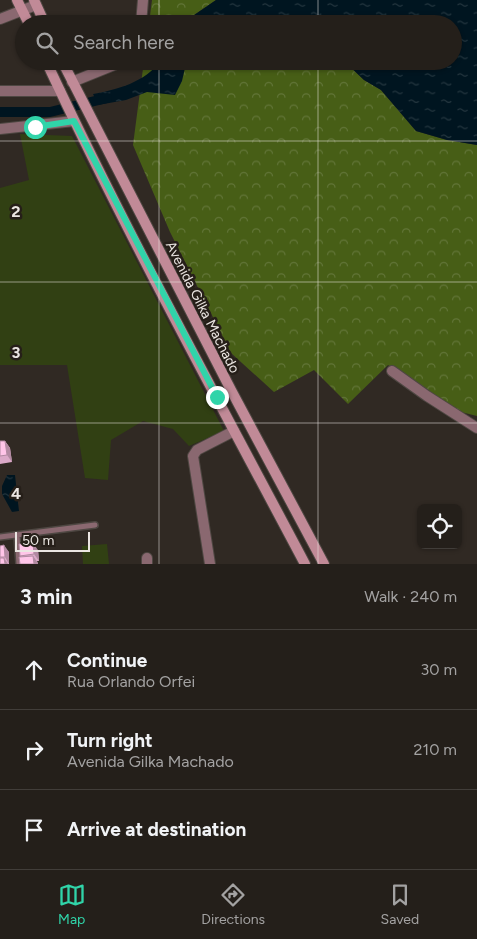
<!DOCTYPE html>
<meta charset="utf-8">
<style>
:root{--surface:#241f1a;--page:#302c27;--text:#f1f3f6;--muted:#a3a2a2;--line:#413d39;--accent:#30d4a9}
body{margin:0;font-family:Figtree,sans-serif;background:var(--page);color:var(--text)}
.controls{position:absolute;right:15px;bottom:15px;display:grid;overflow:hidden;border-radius:8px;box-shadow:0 1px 4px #0004}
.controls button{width:45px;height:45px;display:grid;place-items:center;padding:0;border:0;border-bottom:1px solid var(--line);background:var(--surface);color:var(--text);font:25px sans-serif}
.scale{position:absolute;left:15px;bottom:12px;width:75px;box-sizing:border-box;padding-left:5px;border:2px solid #ebe6e2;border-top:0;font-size:14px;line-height:18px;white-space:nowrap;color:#ebe6e2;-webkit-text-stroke:4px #261f19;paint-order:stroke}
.stop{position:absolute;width:15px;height:15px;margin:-11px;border:4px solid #30d4a9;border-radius:50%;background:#fff}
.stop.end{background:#30d4a9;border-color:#fff;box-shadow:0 1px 5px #0008}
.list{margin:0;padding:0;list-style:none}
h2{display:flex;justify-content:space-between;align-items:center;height:65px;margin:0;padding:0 20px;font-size:21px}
h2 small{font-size:16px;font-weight:400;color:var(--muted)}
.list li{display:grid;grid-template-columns:32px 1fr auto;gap:15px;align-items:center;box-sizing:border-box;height:80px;padding:0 20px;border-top:1px solid var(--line)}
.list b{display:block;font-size:19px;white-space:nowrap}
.list p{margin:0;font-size:16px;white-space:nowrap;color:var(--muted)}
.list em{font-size:16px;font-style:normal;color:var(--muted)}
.icon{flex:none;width:28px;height:28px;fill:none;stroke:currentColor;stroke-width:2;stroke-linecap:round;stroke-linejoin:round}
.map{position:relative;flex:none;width:477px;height:564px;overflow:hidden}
.search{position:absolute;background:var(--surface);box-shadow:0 1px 4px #0004;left:15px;right:15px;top:15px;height:55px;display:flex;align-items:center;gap:12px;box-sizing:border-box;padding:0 18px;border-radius:28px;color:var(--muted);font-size:19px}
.sheet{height:305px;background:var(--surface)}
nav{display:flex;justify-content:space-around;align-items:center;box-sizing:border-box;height:70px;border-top:1px solid var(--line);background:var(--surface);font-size:14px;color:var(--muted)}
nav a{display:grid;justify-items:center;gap:2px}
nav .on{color:var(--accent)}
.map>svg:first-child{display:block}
.grass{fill:#314013}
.forest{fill:url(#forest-crowns)}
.water{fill:url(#water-ripples)}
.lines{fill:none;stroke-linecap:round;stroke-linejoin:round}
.canal{stroke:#001520;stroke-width:10}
.lane-casing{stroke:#4e4742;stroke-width:8}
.street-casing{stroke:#4e4742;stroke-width:12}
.secondary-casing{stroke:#4e4742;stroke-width:12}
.lane{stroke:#8a6870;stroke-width:5}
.street{stroke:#8a6870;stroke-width:10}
.secondary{stroke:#c18a97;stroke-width:10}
.wall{fill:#dba9c8}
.shaded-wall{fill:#b28aa2}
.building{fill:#ffc5e8;stroke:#b28aa2}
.route{stroke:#30d4a9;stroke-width:6}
.grid{fill:none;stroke:#ebe6e2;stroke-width:1;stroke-opacity:0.55}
.labels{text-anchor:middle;stroke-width:5;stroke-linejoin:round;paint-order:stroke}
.street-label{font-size:14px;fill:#ebe6e2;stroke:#261f19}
.grid-label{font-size:16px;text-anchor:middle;font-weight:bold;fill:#ebe6e2;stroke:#261f19;stroke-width:5;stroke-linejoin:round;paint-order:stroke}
</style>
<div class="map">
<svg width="477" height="564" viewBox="0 0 477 564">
<defs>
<pattern id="forest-crowns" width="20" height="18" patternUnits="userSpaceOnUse" patternTransform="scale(1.25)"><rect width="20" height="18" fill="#475e16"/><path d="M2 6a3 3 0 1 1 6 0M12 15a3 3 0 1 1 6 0" fill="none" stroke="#627538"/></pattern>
<pattern id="water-ripples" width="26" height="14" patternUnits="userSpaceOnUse" patternTransform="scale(1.25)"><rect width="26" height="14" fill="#001520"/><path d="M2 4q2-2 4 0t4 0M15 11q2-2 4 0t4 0" fill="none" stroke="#253740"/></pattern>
</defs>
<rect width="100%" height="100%" fill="#302923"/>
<path class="grass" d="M20,134L72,136L224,431L189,446L173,429L143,421L111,440L108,480L85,478L67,365H0V188L29,180Z
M107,544L109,564H83L82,546Z"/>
<path class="forest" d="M152,0H216L181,24H149Z
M144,61H164L185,68L209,61H344L364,80L381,90L416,131L447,140L477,145V416L461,412L388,365L348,404L314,370L274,392L231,353L170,232L133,145Z"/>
<path class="water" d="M216,0H477V145L447,140L416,131L381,90L364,80L344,61H453V24H181Z
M160,61H209L185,68L182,81L175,95L147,92L126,100L98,105L93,94C116,90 146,82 160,61Z
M7,475H15L19,511L12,512L2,494V486Z"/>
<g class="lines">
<path class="canal" d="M0,112H50L107,98"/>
<g class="lane-casing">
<path id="lane" d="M17,535L19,564
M0,537L95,525"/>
</g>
<g class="street-casing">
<path id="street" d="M0,19L36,5
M141,24L143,0
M72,82L124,61
M0,91H60
M0,129L74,121
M392,371L427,396L477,428
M147,564V558
M210,564L193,456L197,450L234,431"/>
</g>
<g class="secondary-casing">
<path id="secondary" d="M17,0L29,24
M34,0L45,24
M46,61C126,232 217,398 305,564
M62,61L231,390L324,564"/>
</g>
<use href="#lane" class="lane"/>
<use href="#street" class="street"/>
<use href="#secondary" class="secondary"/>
</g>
<path class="wall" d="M0,441H5L10,448L12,462L0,464Z
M0,546L9,552V564H0Z
M38,550L39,561H37L38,564H20L21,557L20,556Z"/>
<path class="shaded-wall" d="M5,441L10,448L12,462L7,455Z
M33,543L38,550L39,561L34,554Z
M4,545L9,552V564L5,557Z
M33,556L38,563V564H34Z
M4,558L8,564H5Z"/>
<path class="building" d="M0,441H5L7,455L0,456Z
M33,543L34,554L20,556L19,544Z
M4,545L5,557H0V546Z
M33,556L34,564H20L19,557Z
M0,558H4L5,564H0Z"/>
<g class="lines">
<path class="route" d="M35,127L74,121L217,397"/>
</g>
<path class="grid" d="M159,0V24M318,0V24M159,61V564M318,61V564M0,141H477M0,282H477M0,423H477"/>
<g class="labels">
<g class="street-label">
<text transform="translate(203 307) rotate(63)" y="5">Avenida Gilka Machado</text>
</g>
</g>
<g class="grid-label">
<text x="16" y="217">2</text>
<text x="16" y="358">3</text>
<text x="16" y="499">4</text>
</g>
</svg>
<div class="controls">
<button><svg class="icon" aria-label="locate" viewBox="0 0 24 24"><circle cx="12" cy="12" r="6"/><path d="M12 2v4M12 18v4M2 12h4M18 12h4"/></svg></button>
</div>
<div class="scale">50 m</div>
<div class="stop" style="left:35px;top:127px"></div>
<div class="stop end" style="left:217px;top:397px"></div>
<div class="search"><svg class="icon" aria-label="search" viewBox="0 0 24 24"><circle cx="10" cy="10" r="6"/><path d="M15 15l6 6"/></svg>Search here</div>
</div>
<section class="sheet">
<h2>3 min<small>Walk · 240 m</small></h2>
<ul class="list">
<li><svg class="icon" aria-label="ahead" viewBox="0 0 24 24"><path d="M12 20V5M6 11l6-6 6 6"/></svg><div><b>Continue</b><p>Rua Orlando Orfei</p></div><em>30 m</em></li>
<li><svg class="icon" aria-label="right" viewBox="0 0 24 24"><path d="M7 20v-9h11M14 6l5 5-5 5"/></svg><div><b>Turn right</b><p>Avenida Gilka Machado</p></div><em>210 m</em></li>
<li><svg class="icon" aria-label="arrive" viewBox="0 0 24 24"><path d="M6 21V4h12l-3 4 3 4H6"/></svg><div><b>Arrive at destination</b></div></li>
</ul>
</section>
<nav>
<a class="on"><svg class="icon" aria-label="map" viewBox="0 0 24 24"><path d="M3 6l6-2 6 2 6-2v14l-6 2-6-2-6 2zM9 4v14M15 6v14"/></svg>Map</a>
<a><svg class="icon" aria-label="directions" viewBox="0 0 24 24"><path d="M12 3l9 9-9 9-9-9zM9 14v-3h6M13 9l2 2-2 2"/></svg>Directions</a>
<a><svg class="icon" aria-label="saved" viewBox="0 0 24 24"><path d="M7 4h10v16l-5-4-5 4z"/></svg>Saved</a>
</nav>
